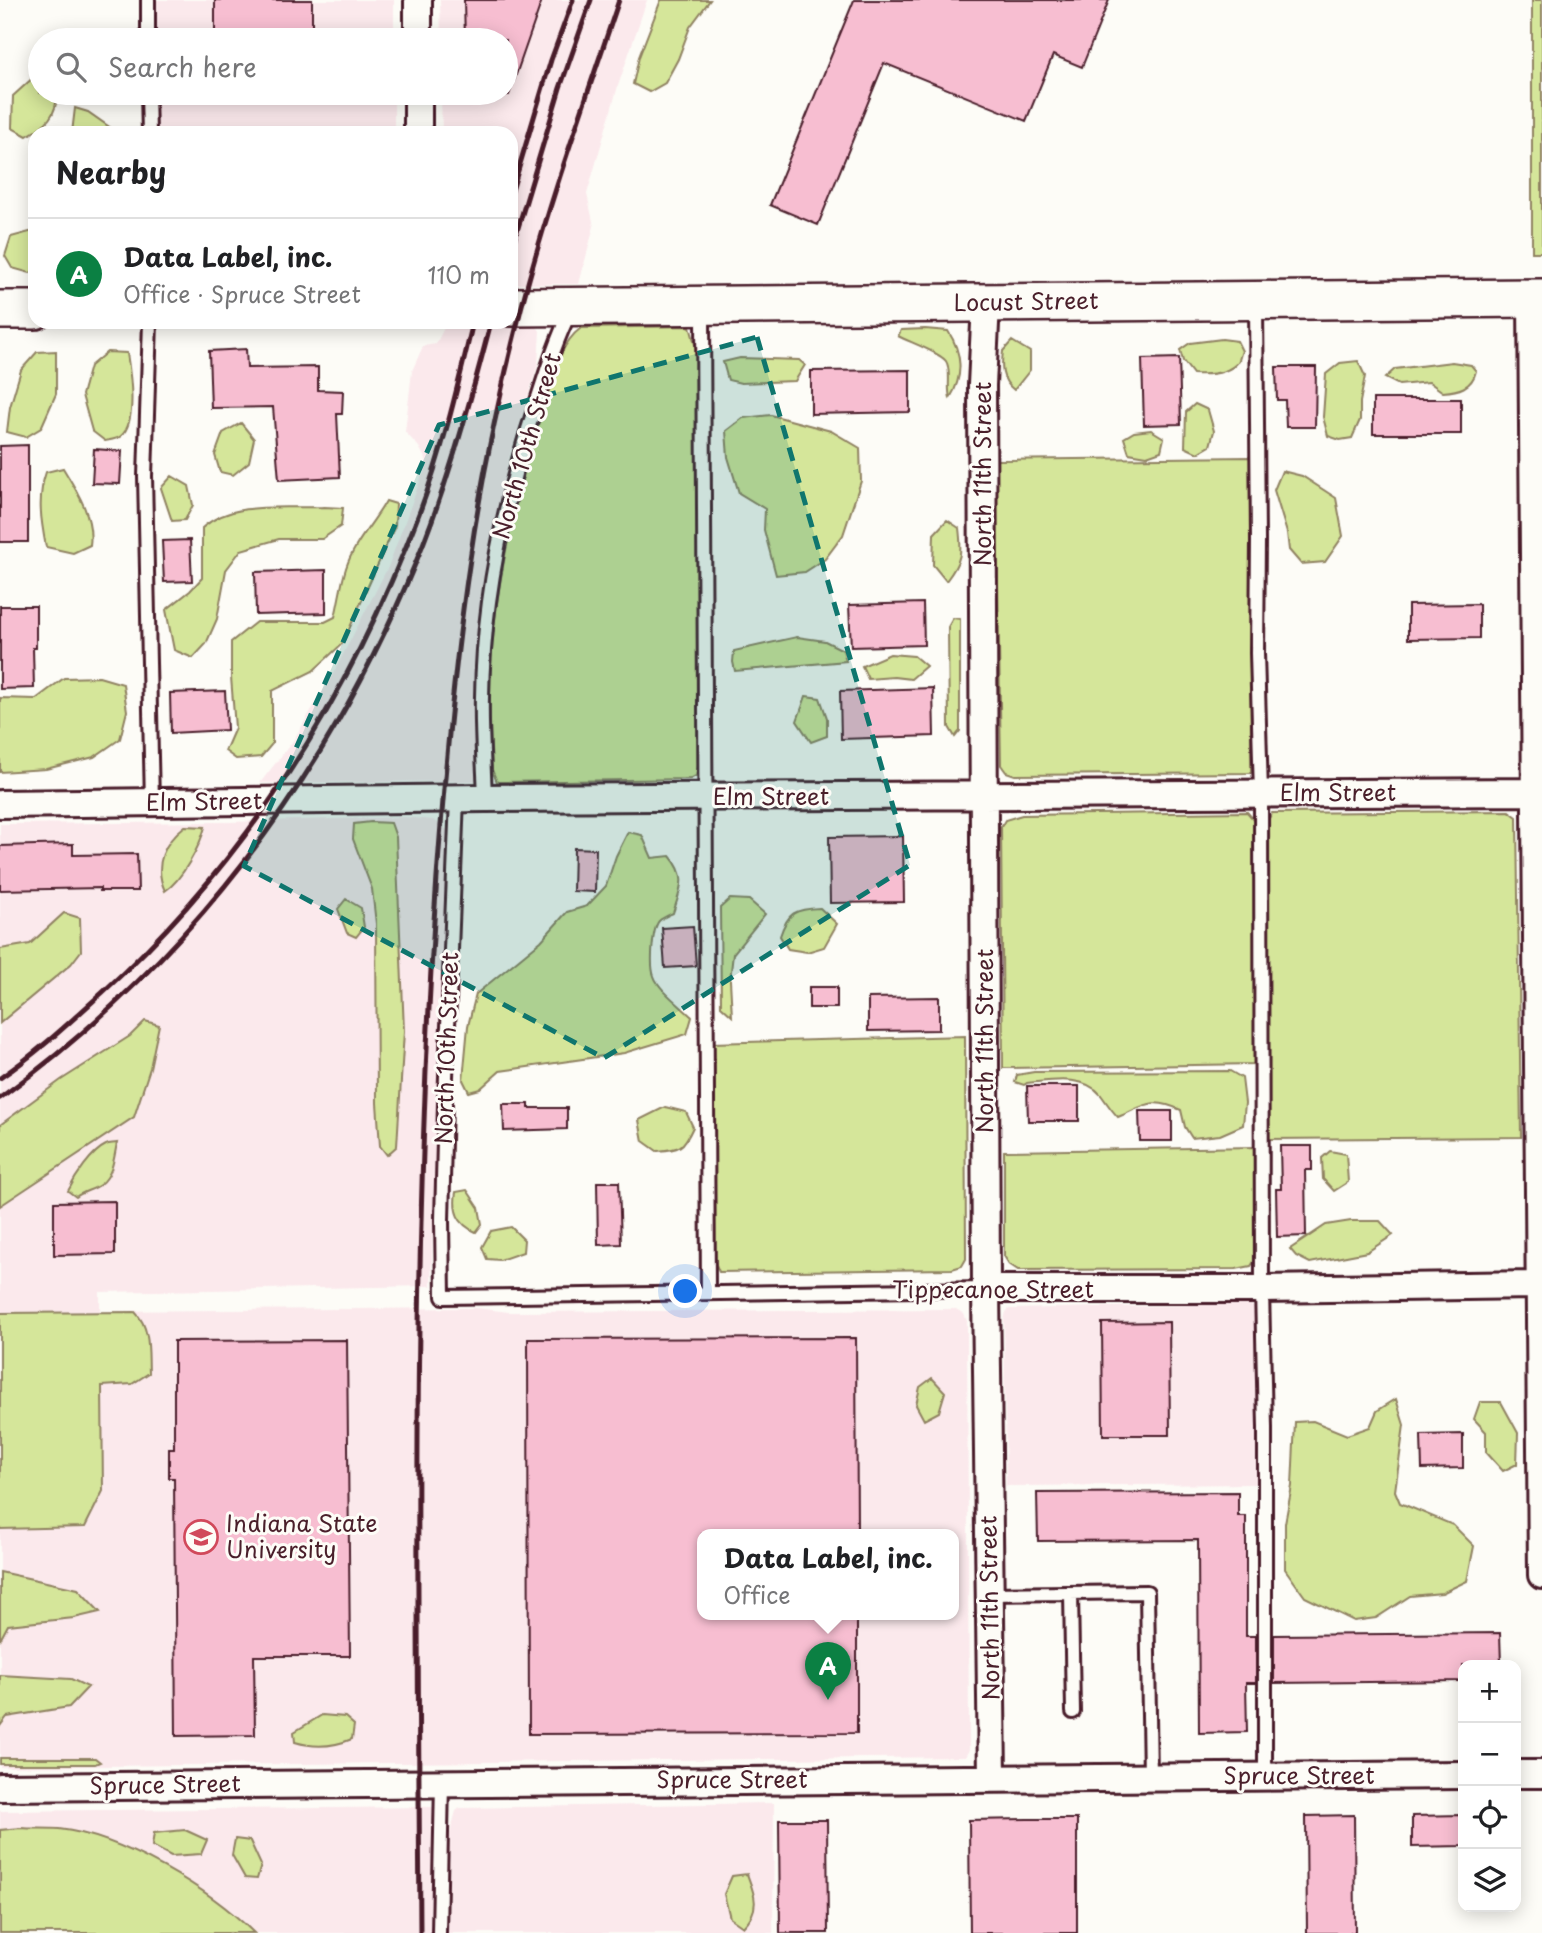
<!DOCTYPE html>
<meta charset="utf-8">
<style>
:root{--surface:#fff;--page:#f2f2f2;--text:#202124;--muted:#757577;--line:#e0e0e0;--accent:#0b8043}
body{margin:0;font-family:"Playpen Sans",sans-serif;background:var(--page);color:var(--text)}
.controls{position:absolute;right:21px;bottom:21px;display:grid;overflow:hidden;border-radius:14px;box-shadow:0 4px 18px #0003}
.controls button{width:63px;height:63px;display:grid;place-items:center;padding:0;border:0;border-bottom:2px solid var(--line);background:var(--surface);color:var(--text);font:35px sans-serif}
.you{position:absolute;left:686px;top:1292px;width:24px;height:24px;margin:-18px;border:5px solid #fff;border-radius:50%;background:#1a73e8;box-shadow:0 0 0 10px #1a73e833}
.badge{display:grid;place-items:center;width:46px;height:46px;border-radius:50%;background:var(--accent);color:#fff;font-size:23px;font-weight:700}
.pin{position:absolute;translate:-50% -58px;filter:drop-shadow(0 2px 4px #0008)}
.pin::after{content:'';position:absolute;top:37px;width:24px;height:21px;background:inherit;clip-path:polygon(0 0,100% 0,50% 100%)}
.popup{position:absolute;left:697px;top:1529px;width:262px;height:91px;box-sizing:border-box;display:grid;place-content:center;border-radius:14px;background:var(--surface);filter:drop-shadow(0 2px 5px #0005);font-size:23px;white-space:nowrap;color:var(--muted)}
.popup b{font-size:26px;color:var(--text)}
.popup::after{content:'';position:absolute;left:50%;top:100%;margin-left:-14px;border:14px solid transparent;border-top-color:var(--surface)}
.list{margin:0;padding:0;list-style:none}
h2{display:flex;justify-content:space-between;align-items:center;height:91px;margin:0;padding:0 28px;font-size:30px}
h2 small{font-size:23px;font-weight:400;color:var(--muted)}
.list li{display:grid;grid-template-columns:46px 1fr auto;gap:21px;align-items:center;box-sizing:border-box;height:112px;padding:0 28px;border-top:2px solid var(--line)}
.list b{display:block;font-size:26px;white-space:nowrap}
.list p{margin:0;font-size:23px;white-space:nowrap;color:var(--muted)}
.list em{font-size:23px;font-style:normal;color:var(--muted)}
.icon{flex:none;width:38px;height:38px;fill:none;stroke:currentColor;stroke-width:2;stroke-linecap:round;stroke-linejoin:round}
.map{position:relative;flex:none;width:1542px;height:1933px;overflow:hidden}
.search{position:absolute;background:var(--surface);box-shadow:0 4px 18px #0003;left:28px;top:28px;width:490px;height:77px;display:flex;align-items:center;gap:18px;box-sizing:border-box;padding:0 24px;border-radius:38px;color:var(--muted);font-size:26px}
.panel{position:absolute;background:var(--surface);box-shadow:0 4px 18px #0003;left:28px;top:126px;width:490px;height:203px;border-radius:21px}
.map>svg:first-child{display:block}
.built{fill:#fbe9ec;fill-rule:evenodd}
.green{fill:#d5e69a;stroke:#908262;stroke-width:2}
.building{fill:#f7bed1;stroke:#4a1f2b;stroke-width:2}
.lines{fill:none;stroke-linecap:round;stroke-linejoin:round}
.lane-casing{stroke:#4a1f2b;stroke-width:18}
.street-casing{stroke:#4a1f2b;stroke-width:32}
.secondary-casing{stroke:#4a1f2b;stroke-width:42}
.lane{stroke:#fdfcf7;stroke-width:12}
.street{stroke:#fdfcf7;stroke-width:26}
.secondary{stroke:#fdfcf7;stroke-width:37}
.rail{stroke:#4a1f2b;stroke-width:5}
.marked{fill:#0f766e;fill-opacity:0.2;stroke:#0f766e;stroke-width:5;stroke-dasharray:14 9;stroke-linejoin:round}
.labels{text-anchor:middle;stroke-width:6;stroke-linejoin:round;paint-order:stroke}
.street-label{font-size:23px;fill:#4a1f2b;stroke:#fdfcf7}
.poi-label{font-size:23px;fill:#4a1f2b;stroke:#fdfcf7;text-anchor:start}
</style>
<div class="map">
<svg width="1542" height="1933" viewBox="0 0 1542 1933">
<rect width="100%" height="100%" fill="#fdfcf7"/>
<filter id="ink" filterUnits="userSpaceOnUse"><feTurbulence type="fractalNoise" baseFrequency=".0143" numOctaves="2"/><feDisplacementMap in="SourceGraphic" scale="14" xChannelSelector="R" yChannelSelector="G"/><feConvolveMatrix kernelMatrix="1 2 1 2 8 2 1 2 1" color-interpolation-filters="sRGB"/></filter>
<g filter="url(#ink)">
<path class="built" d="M156,0H394V40H156Z
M440,0H647L618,86L587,194L594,226L579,284H511V133H442L441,93H506V40H441Z
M157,93H394V133H158Z
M536,325L540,331L538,364L509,458L489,545L479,610L474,736L479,756V781L260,783L293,741L333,674L388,567L427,462L419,447L405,432L412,371L423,346L436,344L445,326Z
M404,817L433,820L447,830L450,841L443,944L431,1286L100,1292V1311L476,1308L509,1312L956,1309L964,1314L967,1321L969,1750L965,1757L0,1767V824L227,822ZM702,1534H954V1614H702Z
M1250,1304L1256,1309L1260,1423L1259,1484L1006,1486L1004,1320L1006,1312L1009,1309Z
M774,1803L773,1933H448L450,1834L456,1811L460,1808Z
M433,1807L430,1933H0V1811Z"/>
<path class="green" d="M661,0H710L690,27L678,59L665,83L649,92L633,84L639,57Z
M1532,0H1542V252H1532Z
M35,76L40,78V93H57C57,116 46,125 27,136L12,128L13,96Z
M75,108L88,112L118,133H72Z
M33,231L35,233V270L30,273L12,268L5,256L11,237Z
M690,326L696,348L700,561L698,766L696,776L690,779L497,782L492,770C491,745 489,720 490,695C491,598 514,501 543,408C552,382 557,346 581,328Z
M925,329L948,331C962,352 964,376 950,398C947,386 951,374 947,363C944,354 909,342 898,336L901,330Z
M1222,339L1237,341L1242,351C1240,355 1240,359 1238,362C1228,374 1207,375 1193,374L1183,361L1180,350L1190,343Z
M1012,341L1030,352V370L1014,390C1001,380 1001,367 1003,351Z
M56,351V394L41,428L26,437L7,432L10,407L21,370L37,352Z
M107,352L127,353C130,372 138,422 121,436C118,439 110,440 105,441L92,431L82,395L90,366Z
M740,358L799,360L805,365L795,381L741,383L728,380L723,362Z
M1358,361L1365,376L1360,402V420L1352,438L1340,440L1328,436L1323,417L1326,374L1340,363Z
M1452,362L1471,365L1476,371C1472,388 1458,391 1443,392L1429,382L1399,385L1385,378L1395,369Z
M1195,404L1208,410L1214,431L1210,446L1198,453L1185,447L1186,412Z
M771,415L831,431L860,448L861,481L843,535L825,559L805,572L776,575L764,530L765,509L739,493L728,457L726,431L743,418Z
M241,423L254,439L249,462L233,475L220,472L215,455L223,433Z
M1151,430L1164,438L1161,451L1147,456L1129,453L1124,438L1134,432Z
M1250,457L1251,773L1015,775L1006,772L1001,765L996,460Z
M63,468C77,491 94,517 90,545L73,553L46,547C41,521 37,498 46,472Z
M1282,471L1302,476L1336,498L1343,536L1325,562L1301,564L1289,550L1287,533L1274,490Z
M172,476L189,486L193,505L185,520L172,521L161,488Z
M386,501L396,504L395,526L343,643L313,671L272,691V744L261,757L236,759L225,751L235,728L231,677V642L256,622H325L335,617C339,601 341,584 346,568C354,543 373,524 386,501Z
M324,507L343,508L341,526L322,539H279L241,550L226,570L217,619L206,644L193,658L174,650L166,610L190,591L202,578V528C234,500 284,509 324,507Z
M947,520L959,528C962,553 962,560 946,581L933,565L934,534Z
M953,618L960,619V731L955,737L949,727L948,627Z
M797,637L825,641L843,650L846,661L735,671L733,662L734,651Z
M890,654L914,656L926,666L911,679L894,677L868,679L862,666Z
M99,677L123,684L127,711L120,739L94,757L46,769L0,772V698L36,699L64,678Z
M806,696L820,698L827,718V736L811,742L797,721Z
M1509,811L1517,817L1521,1137L1267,1139V822L1272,813Z
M1247,812L1254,820L1256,1064L1003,1068L1001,827L1005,820L1022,815Z
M371,822L391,823L396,837L404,1031L397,1146L387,1155L380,1146L377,1103L376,924L372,889L353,839L354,824Z
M185,826L205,827C200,846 182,880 165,891C153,865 164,842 185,826Z
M628,832L642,835L652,858L670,856C688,877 681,888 673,913C669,915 662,918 659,921C652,929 650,966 654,976C658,989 682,1007 692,1017L687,1034L624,1053L500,1071L480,1089L469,1092L463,1080L468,1026L476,994L541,941L567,912L587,906L606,886L616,856Z
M346,899L361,908L364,927L356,937L347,933L338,909Z
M730,899L749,900L765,914L733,954L730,980L732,1016L721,1006L720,908Z
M820,908L837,924L824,947L807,952L788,949L780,936C788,912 795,909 820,908Z
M64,913L80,918L81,951L71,964L0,1023V949L30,944Z
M145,1021L159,1025L150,1068L134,1117L0,1206V1125L61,1080L130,1036Z
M965,1036L966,1259L962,1266L952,1269L719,1272L714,1260L712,1240V1043Z
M1230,1071L1242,1078L1245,1103L1243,1125L1220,1135L1192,1138L1185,1127L1181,1110C1151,1096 1145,1106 1118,1117C1111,1110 1107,1103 1101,1095C1084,1074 1051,1081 1027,1083L1024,1085L1015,1082L1017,1075L1034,1072Z
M665,1107L686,1112L693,1127C683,1149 680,1149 657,1151L643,1141L639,1120Z
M117,1143C114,1157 113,1175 101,1184C94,1190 83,1191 76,1197L68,1191C75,1177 91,1152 106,1145C109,1143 113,1144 117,1143Z
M1256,1147L1257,1257L1251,1266L1236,1269L1018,1270L1009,1264L1004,1256V1151Z
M1330,1151L1346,1154L1348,1182L1334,1191L1323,1179L1322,1158Z
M467,1190L479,1208L482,1224L476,1232C457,1224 453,1211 456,1192Z
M1351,1221H1380L1393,1235L1367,1252L1310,1263L1296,1256L1290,1249L1326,1225Z
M511,1227L524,1240L523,1252L500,1260L487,1259L482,1247L491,1231Z
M135,1312C151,1328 148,1351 149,1373L132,1384L102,1386L103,1491L85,1527L0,1529V1313Z
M932,1378L945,1392L939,1412L924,1420L916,1405L920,1387Z
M1396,1399L1404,1425L1395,1491L1400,1503L1453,1525L1474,1546L1467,1581L1442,1593L1410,1596L1376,1618L1354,1621L1305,1597L1285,1569V1523L1292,1486L1295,1422L1313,1421L1347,1435L1370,1427L1377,1411Z
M1480,1402H1501L1518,1433L1517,1464L1503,1471L1486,1452V1432L1474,1419Z
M0,1572L78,1589L100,1612L74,1618L8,1625L0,1640Z
M0,1675L71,1679L88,1687L69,1707L7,1717L0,1726Z
M322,1715L345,1717L354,1725L352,1739C333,1747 315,1748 295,1742L294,1732Z
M0,1758H95L100,1762L95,1764H0Z
M21,1828C33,1829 47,1828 59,1829C122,1836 210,1889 254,1933H0V1830Z
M185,1830L207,1840L201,1854L171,1856L152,1846L154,1833Z
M235,1839L250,1841L261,1865L257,1879L245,1878L232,1855Z
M747,1874C755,1895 761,1909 743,1927L730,1918L724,1894L732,1876Z"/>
<path class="building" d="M215,0H312V40H215Z
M464,0H542L509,95H506V40H465Z
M854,0H1109L1082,67L1053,55L1026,121L884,63L818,225L770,205Z
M246,349L247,368L318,367V390L343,391L342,414H337L340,477L279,480L273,407L211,408L209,351Z
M1179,358L1181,424L1144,425L1142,359Z
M1276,367H1316L1315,427H1286L1285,400H1277Z
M910,370V412L811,414V371Z
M1373,399H1461V434H1373Z
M28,445V542H0V446Z
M94,449L122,451L120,484L92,483Z
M190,540L192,581L164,582L162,541Z
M326,570V613L256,615L255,572Z
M923,603L924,645L851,647L849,605Z
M1479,604V638L1408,639V605Z
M0,606H36V648H33L34,688L0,689Z
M933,688L934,736L841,739L840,691Z
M225,691L227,730L171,733L170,693Z
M903,836L904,902L830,903L829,837Z
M73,844V855L137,854L138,891H100V888L0,890V846Z
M574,848L596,849L595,892L573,891Z
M693,926L696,966L665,968L662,928Z
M809,987H837V1008H809Z
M939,997V1030L868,1031V998Z
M1027,1086H1079V1121H1028Z
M503,1104H529V1108H567V1129L504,1131Z
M1139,1111H1172V1141H1140Z
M1280,1146H1312V1170H1305L1306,1236L1277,1237L1276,1189H1281Z
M597,1182H619L621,1244L598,1245Z
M115,1201V1254L54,1255V1202Z
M1169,1322L1170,1435H1103L1102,1323Z
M856,1338L857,1534H702V1614H857V1733L529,1734L528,1339Z
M347,1340L350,1656H254L255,1735L176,1736L174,1478H169V1448H174V1341Z
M1463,1434V1468L1422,1469L1421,1435Z
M1238,1492V1516H1246V1636H1256V1683H1246L1247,1732L1199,1733L1198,1540L1038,1541L1037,1493Z
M1500,1633L1501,1665H1463V1681L1274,1683V1635Z
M1354,1815L1355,1933H1307L1306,1816Z
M1463,1815V1846L1412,1847V1816Z
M1028,1819H1077V1933H970L969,1820Z
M779,1820H827L828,1933H780Z"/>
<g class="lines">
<g class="lane-casing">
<path id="lane" d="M148,0V40
M148,93L149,133
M1256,304L1258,541L1257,653L1261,794L1262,1289L1265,1428V1776
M703,310L708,1293
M150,322L145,476L152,803
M457,798L445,1102L442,1220L443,1297L986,1289
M485,798C484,764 481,731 482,697C483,600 504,502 534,410C545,376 555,342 571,310
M1071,1593L1073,1712
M990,1594L1147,1592L1150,1777
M439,1933L442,1782"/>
</g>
<g class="street-casing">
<path id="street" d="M418,0V40
M418,93V133
M1532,298L1542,1575
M986,303L982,385L986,1289L992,1778
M0,804L485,798L1542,792
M986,1289H1262L1542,1285
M1516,1774H1542
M0,1787L1463,1775"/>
</g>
<g class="secondary-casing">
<path id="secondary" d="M511,307L1542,298
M0,310H35"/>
</g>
<use href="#lane" class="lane"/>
<use href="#street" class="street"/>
<use href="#secondary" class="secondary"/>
<path class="rail" d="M511,194L551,60L573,0
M511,251L560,88L591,0
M0,1078C36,1054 69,1023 102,993C247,861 351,694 420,511C443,450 458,385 473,322
M0,1098C185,964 317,792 407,583C444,499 468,410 491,322
M420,1933C418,1596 412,1258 434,921C442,800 452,679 470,559C482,476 500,391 521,309C548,204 585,102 619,0"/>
</g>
</g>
<path class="marked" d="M757,337L910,865L604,1058L244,866L439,425Z"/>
<defs>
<g id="university-ring" transform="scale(1.75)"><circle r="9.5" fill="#fdfcf7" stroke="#d1495b" stroke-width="1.5"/><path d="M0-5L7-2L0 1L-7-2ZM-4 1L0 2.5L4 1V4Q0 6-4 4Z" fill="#d1495b"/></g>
</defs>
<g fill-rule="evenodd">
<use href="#university-ring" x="201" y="1537"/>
</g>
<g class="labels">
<g class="street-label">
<text transform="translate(1026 302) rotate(-1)" y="8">Locust Street</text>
<text transform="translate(527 446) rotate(-74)" y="8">North 10th Street</text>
<text transform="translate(983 474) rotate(-90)" y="8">North 11th Street</text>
<text x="1338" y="801">Elm Street</text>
<text x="771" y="805">Elm Street</text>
<text transform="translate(204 802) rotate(-1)" y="8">Elm Street</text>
<text transform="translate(985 1041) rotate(-90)" y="8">North 11th Street</text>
<text transform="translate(447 1048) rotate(-88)" y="8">North 10th Street</text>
<text x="993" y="1298">Tippecanoe Street</text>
<text transform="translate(990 1608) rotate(-91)" y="8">North 11th Street</text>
<text x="1299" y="1784">Spruce Street</text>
<text x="732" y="1788">Spruce Street</text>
<text transform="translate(165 1785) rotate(-1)" y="8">Spruce Street</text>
</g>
<g class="poi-label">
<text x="226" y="1532">Indiana State<tspan x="226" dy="26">University</tspan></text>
</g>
</g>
</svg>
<div class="controls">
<button>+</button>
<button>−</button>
<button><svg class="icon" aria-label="locate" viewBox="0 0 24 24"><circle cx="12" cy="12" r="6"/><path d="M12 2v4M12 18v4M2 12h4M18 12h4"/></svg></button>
<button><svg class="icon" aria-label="layers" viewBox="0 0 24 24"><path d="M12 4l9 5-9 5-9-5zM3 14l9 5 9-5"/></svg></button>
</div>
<div class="you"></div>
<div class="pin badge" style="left:828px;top:1700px">A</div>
<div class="popup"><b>Data Label, inc.</b>Office</div>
<div class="search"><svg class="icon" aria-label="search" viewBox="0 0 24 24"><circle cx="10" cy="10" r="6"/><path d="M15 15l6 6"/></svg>Search here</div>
<section class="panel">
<h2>Nearby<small></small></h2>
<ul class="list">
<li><span class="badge">A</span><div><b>Data Label, inc.</b><p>Office · Spruce Street</p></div><em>110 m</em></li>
</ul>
</section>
</div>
